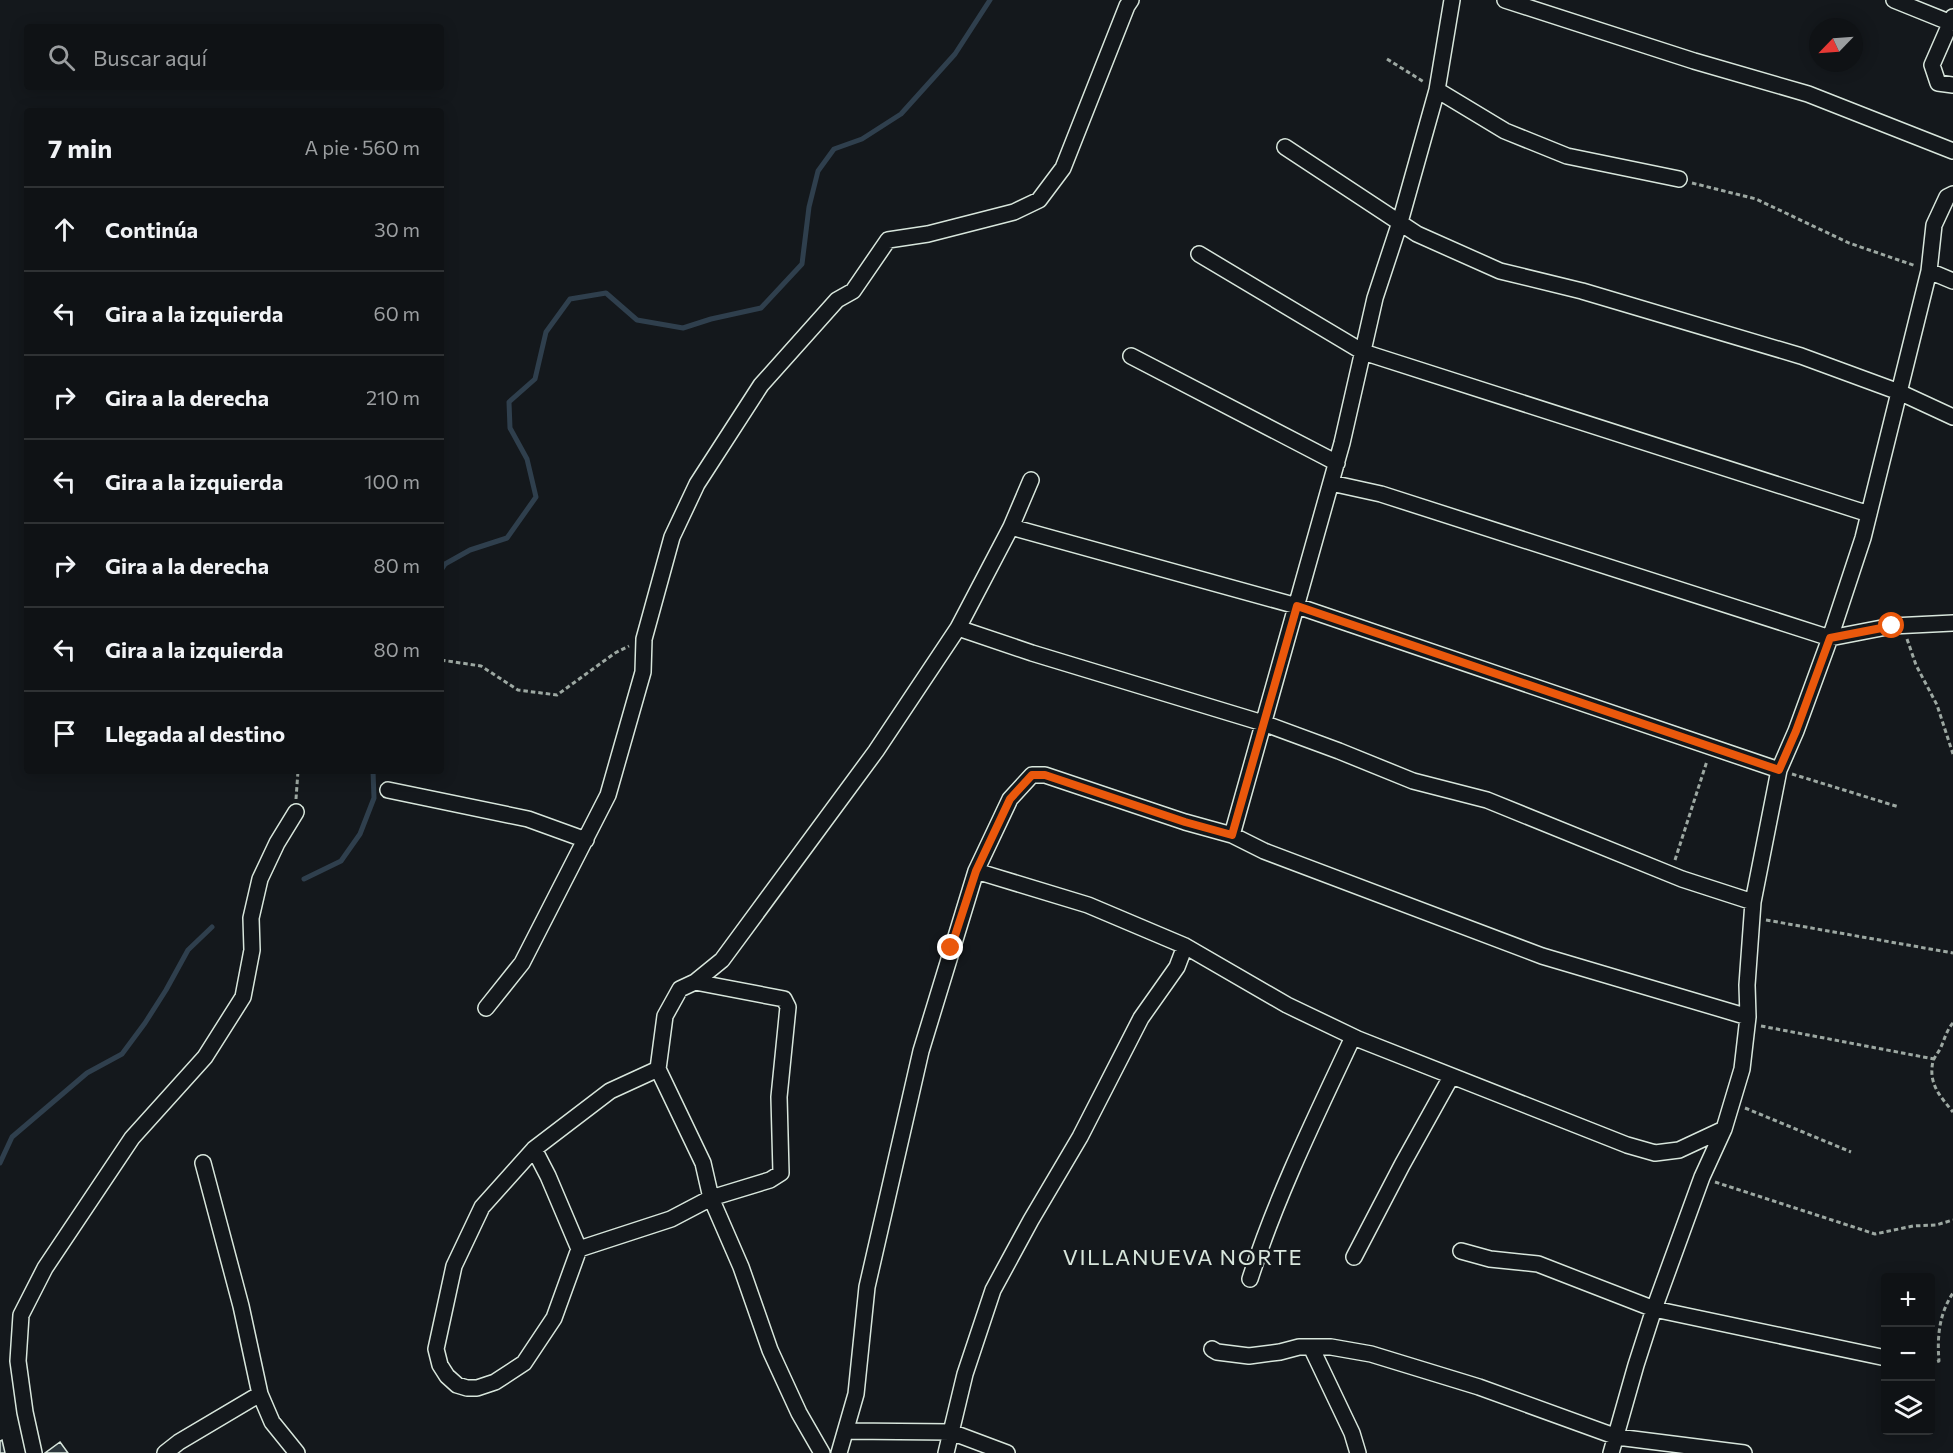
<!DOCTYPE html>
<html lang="es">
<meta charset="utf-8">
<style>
:root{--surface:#0f1215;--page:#181b1e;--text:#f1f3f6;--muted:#9b9ea0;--line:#2f3234}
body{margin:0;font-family:Commissioner,sans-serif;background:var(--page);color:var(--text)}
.controls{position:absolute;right:18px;bottom:18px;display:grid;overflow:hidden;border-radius:6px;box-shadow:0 3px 15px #0003}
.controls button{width:54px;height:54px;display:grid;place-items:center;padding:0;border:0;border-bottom:2px solid var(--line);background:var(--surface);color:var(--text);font:30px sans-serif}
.compass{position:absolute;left:1809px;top:18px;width:54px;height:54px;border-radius:50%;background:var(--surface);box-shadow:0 3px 15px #0003;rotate:245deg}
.stop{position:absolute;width:18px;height:18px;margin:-14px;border:4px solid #ea580c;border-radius:50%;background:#fff}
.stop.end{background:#ea580c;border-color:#fff;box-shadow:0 2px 6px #0008}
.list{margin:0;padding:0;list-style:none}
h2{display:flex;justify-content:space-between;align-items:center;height:78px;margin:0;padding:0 24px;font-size:26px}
h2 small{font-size:20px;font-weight:400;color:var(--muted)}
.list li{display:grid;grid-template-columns:39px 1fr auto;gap:18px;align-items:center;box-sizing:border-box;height:84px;padding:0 24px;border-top:2px solid var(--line)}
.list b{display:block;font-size:22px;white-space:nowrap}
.list em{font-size:20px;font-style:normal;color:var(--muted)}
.icon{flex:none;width:33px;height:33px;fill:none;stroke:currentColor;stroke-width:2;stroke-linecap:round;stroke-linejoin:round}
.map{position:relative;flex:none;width:1953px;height:1453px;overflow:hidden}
.search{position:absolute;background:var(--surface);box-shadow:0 3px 15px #0003;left:24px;top:24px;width:420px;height:66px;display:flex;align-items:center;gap:15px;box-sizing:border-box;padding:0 21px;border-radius:6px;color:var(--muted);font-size:22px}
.panel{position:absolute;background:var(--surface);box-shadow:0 3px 15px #0003;left:24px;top:108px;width:420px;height:666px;border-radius:6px}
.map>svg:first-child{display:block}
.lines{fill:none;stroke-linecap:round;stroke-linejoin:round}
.stream{stroke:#2f3f4d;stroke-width:5}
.building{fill:#2c363c;stroke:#d8e6dc;stroke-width:1.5}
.street-casing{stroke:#d8e6dc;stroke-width:18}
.path{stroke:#9da8a2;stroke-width:3;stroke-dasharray:4.5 3;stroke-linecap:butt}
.street{stroke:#14181c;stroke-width:15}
.route{stroke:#ea580c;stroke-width:8}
.labels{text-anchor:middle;stroke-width:4.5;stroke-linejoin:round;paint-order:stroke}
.neighbourhood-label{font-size:22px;letter-spacing:1.5px;fill:#d8e6dc;stroke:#14181c}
</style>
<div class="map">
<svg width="1953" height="1453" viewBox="0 0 1953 1453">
<rect width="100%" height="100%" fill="#14181c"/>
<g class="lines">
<path class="stream" d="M441,570L445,564L470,550L507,538L536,497L527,459L510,428L509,402L535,379L546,332L570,299L606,293L637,320L683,328L711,319L761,308L802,264L809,207L818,171L834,149L862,139L901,114L955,54L990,0
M304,879L341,861L360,834L374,798L373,771
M0,1163L12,1137L87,1073L122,1054L145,1023L166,990L188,950L212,927"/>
</g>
<path class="building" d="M2,1440L5,1453H0V1441Z
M60,1442L68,1453H45Z"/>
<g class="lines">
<g class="street-casing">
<path id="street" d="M1505,0L1694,61L1808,94L1953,151
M1894,0L1951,23
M1953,17L1932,65L1938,83L1953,85
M1437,90L1505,131L1567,156L1679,179
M1285,147L1417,234L1500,271L1582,291L1801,356L1899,392L1953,417
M1199,254L1363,352L1869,514
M1929,271L1953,281
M1131,356L1337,463
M1331,483L1381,494L1830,638L1892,626L1953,623
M1011,527L1297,606L1779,770
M958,628L1032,653L1263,723L1339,751L1413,781L1487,800L1682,879L1753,902
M388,790L528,819L586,840
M1232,835L1342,443L1375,298L1400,222L1437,90L1452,0
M976,871L1088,905L1185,946L1287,1005L1358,1039L1627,1145L1655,1153L1679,1150L1724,1129
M486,1008L522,963L608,795L643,672L644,639L672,537L697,484L761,385L837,300L853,291L888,240L928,234L1014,212L1039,200L1063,168L1127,6L1131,0
M534,1149L548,1176L579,1249L554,1318L524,1363L495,1382L477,1388H467L457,1385L447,1376L440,1365L436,1349L454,1266L482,1207L534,1149L610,1091L658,1069
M203,1163L241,1306L260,1394L272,1422L297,1453
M579,1249L671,1219L711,1198L770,1180L781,1173L779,1097L788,1007L784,999L695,982
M1461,1251L1490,1259L1538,1264L1654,1309L1886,1358
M1354,1257L1402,1165L1451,1077
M1250,1279C1277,1195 1316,1116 1353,1037
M1311,1347L1352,1433L1358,1453
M1212,1349L1217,1352L1249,1356L1280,1352L1299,1347H1331L1371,1354L1479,1387L1617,1437L1744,1453
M847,1431L951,1432L1007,1453
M34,1453L25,1412L18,1361L21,1315L45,1268L132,1138L205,1057L243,997L252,950L251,918L260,879L277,843L296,812
M165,1453L179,1442L260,1394
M822,1453L799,1413L770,1350L741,1267L711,1198L703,1163L658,1069L665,1016L680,989L695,982L722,960L876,751L958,628L1011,527L1031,480
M839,1453L856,1394L867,1287L921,1051L976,871L1010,799L1032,775H1045L1185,822L1232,835L1264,851L1542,956L1748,1017
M946,1453L965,1374L993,1290L1031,1220L1080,1137L1141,1018L1177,967L1185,946
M1611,1453L1636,1365L1654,1309L1702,1177L1724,1129L1742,1069L1748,1017L1747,985L1753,902L1779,770L1796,731L1830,638L1863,538L1929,271L1934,225L1947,197L1953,194"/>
</g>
<path class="path" d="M1387,59L1424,82
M1692,183L1756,199L1849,243L1916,266
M1907,639L1916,665L1937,705L1953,754
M441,660L481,666L518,690L557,695L615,653L629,646
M1792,774L1899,807
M296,799L298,771
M1675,860L1707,761
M1766,920L1953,953
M1953,1023C1946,1031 1945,1039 1940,1049C1938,1053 1935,1056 1933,1061C1928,1084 1940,1096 1953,1112
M1761,1026L1934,1059
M1745,1108L1851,1152
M1715,1182L1875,1234L1913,1226L1936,1225L1953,1220
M1930,1364L1939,1361C1937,1337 1939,1314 1953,1293"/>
<use href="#street" class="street"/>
</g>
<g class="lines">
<path class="route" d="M951,948L976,871L1010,799L1032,775H1045L1185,822L1232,835L1297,606L1779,770L1796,731L1830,638L1892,626"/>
</g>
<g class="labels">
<g class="neighbourhood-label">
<text x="1183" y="1265">VILLANUEVA NORTE</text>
</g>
</g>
</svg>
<div class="controls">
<button>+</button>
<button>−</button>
<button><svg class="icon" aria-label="layers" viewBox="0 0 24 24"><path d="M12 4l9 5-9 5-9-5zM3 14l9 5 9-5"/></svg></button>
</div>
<svg class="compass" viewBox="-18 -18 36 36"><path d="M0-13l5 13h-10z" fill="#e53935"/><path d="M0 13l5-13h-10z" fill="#9b9ea0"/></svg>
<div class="stop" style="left:1892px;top:626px"></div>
<div class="stop end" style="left:951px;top:948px"></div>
<div class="search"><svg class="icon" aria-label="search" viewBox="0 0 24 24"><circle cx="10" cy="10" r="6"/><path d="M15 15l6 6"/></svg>Buscar aquí</div>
<section class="panel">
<h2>7 min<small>A pie · 560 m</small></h2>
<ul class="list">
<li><svg class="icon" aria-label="ahead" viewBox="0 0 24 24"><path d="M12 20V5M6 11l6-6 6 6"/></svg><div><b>Continúa</b></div><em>30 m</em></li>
<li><svg class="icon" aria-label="left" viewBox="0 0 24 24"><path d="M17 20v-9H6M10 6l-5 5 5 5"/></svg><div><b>Gira a la izquierda</b></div><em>60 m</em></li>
<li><svg class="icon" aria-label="right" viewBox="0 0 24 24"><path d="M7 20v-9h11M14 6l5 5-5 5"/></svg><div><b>Gira a la derecha</b></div><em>210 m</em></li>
<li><svg class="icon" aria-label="left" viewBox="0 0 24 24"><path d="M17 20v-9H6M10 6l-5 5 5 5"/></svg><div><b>Gira a la izquierda</b></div><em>100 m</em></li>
<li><svg class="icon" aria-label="right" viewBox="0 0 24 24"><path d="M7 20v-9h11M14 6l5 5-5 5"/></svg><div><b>Gira a la derecha</b></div><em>80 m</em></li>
<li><svg class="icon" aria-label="left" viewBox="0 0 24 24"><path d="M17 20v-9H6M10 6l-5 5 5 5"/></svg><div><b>Gira a la izquierda</b></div><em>80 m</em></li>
<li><svg class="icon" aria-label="arrive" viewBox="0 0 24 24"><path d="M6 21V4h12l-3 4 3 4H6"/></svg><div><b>Llegada al destino</b></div></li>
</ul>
</section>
</div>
